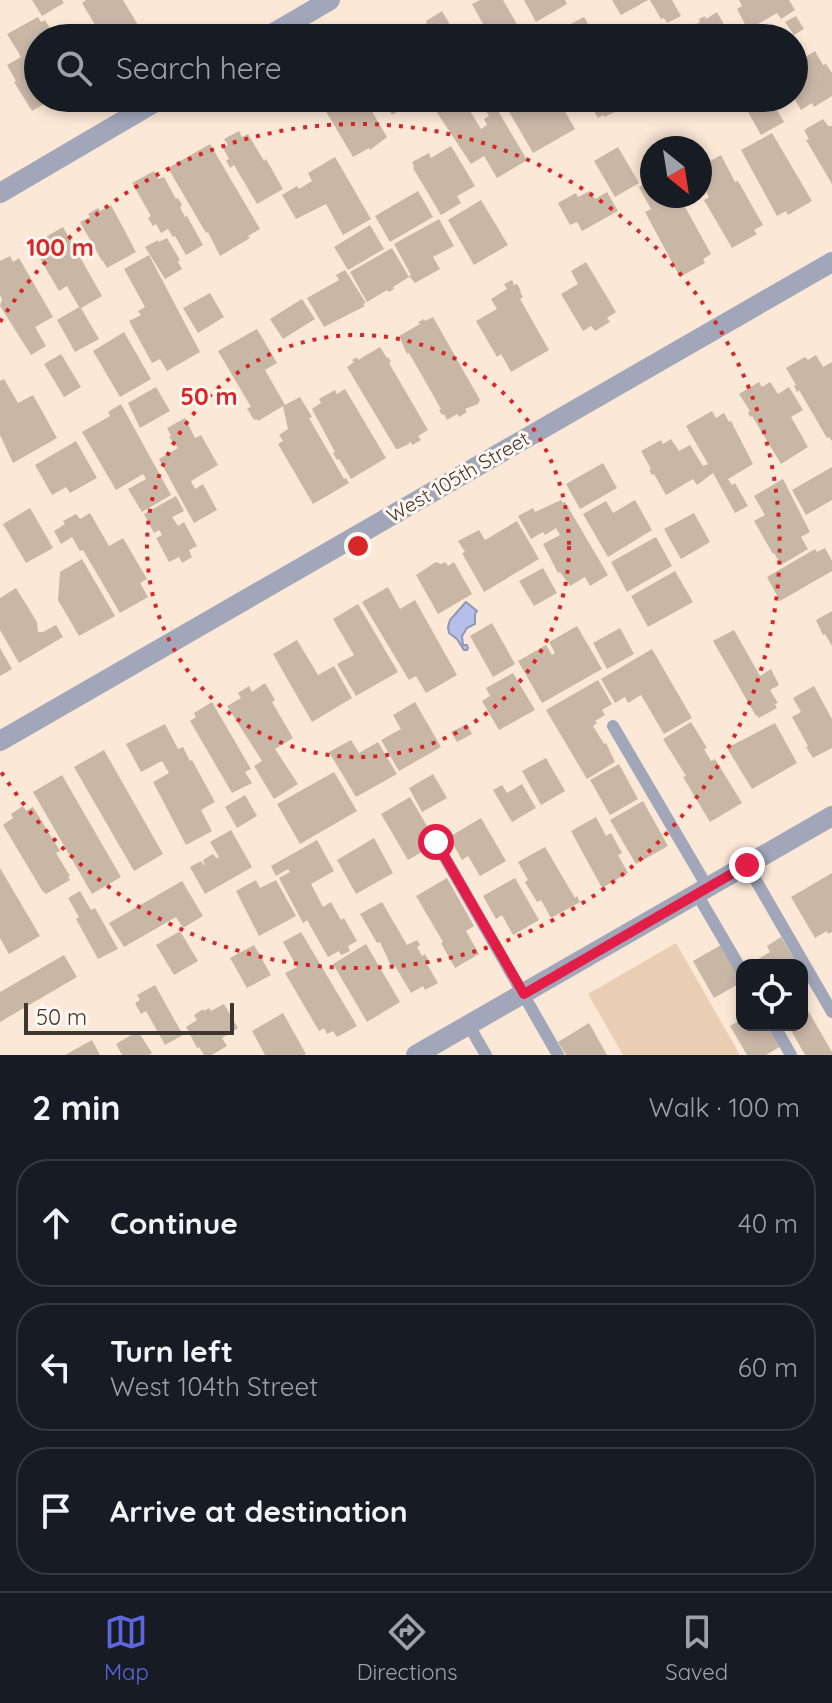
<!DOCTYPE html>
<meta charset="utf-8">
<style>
:root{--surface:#171b24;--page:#20242c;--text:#f1f3f6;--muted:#9ea1a6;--line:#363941;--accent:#5c67de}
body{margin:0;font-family:Quicksand,sans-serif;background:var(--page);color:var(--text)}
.controls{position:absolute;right:24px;bottom:24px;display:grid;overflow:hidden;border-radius:16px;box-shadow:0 4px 12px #0003}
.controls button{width:72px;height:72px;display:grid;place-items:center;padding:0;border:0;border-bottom:2px solid var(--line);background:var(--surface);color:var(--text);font:40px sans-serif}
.compass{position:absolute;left:640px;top:136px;width:72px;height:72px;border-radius:50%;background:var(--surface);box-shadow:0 4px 12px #0003;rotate:150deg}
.scale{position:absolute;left:24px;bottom:20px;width:210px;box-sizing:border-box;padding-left:8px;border:4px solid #3e3730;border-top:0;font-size:22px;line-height:28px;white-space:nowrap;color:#3e3730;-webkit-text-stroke:6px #fff7f0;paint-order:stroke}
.stop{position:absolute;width:24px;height:24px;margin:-18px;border:6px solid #e11d48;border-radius:50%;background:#fff}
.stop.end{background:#e11d48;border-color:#fff;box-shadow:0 2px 8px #0008}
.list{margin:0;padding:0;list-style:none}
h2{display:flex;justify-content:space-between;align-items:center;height:104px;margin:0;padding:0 32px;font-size:34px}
h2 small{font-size:26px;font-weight:400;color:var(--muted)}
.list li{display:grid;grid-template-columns:52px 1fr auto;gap:24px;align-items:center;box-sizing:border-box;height:128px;margin:0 16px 16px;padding:0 16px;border:2px solid var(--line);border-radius:32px}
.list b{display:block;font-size:30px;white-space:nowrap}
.list p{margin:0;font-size:26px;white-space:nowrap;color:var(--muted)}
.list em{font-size:26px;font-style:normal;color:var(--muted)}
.icon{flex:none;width:44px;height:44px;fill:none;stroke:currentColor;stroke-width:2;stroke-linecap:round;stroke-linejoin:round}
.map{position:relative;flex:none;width:832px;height:1055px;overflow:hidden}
.search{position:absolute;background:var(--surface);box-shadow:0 4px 12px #0003;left:24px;right:24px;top:24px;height:88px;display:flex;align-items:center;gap:20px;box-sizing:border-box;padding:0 28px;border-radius:44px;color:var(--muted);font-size:30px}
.sheet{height:536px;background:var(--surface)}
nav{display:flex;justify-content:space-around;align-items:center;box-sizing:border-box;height:112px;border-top:2px solid var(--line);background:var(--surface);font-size:22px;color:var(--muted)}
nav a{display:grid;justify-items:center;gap:4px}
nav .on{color:var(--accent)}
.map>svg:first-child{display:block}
.green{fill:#eaceb3}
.water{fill:#b6bfec;stroke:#9296b4;stroke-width:2}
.building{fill:#c9b7a6}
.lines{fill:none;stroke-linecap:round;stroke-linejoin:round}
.service{stroke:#a1a6b9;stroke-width:12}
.minor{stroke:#a1a6b9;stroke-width:20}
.tertiary{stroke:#a1a6b9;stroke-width:20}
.route{stroke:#e11d48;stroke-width:10}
.ring{fill:none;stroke:#d62828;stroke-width:4;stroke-dasharray:4 8}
.labels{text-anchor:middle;stroke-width:6;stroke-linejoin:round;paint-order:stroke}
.street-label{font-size:20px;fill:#3e3730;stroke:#fff7f0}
.centre{fill:#d62828;stroke:#fff7f0;stroke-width:4}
.ring-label{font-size:24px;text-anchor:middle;font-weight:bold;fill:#d62828;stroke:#fff7f0;stroke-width:6;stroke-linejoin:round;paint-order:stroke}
</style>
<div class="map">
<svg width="832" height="1055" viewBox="0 0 832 1055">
<rect width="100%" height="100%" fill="#fbe8d6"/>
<path class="green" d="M676,943L740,1055H623L588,994Z"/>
<path class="water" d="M466,602L477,611L475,614V624L467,628L462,636L463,645H467L468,648L467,650H464L457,639L449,633L448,627L450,620Z"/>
<path class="building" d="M32,0H62L64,3L42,16Z
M86,0H123L141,30L144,28L147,34L144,35L146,38H103L82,3Z
M480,0H503L518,26L497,38H476L471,31L483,24L472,4Z
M524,0H565L567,4L536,22Z
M612,0H648L621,15Z
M650,0H672L681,16L667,23L664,18L661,19Z
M739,0H789L795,10L781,19L777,13L748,30L737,9L742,6Z
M442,11L458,38H406L424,28L423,25L427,23L426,21Z
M717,12L726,28L728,26L730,31L728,33L731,38H692L687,29L700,22L699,19L705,16L706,19Z
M796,16L804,29L794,35L785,22Z
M38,17L41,22L45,20L56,38H38V98H47L49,101L32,111L14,82L16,81L7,65L21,57L7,34Z
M584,17L596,38H563L559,30Z
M815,51L823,65L826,64L832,73V96L814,107L812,103L801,110L794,98V58L797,62Z
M318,98H364L387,137L370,150L369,148L353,157Z
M382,98H411L413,102L392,115Z
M451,98H462L481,129L487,125L484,119L489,116L485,109L494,104L527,160L497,178L484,156L471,164L434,108Z
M501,98H538L541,102L548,98H557L575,129L533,153Z
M566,98H625L627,101L622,104L624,107L605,117L603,115L598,118L587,99L572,108Z
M739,98H770L784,122L761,135L747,110L744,112L740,105L742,103Z
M823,119L828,126H832V184L806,140L809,139L804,130Z
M239,131L242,137L248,134L264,161L266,159L283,189L257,204L234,165L230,168L226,160L229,159L223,148L228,145L224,139Z
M772,133L812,201L788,215L786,211L777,216L741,150Z
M210,144L260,229L248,236L250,238L220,256L208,232L206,233L168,168Z
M451,146L475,186L457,196L461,203L441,215L413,168L414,167L412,162L429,153L431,158Z
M618,147L639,183L615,197L594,161Z
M721,155L735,182L738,181L763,225L754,230L757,234L732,248L704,200L709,197L700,182V167Z
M335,157L371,219L343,235L326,204L296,219L282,195L297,186L299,189L312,181L308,173Z
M154,171L158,179L164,177L176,199L178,198L182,205L180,207L185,217L187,216L203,245L186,255L175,236L173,237L168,229L161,233L156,224L153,226L148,218L151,216L132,183Z
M652,180V196H679L711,254L703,259L705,263L680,277L645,212L651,209L639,187Z
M418,191L433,217L390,242L375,216Z
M590,191L595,199L607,192L618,211L582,231L577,222L570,225L558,203L576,193L578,197Z
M481,200L508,245L474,265L448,220Z
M111,205L136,252L107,268L103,261H102L80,222L90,217L88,214L98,208L100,211Z
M439,219L454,246L433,257L440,269L415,283L409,276L411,275L394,244Z
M370,225L384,249L348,270L334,247Z
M63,227L102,296L81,308L99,339L75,352L57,320L79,307L67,286L59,291L32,245Z
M167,238L180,260L178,262L182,269L165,279L145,247L158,240L159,242Z
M392,248L409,277L393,287L394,289L389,292L387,290L367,302L350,272Z
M149,255L200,352L167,371L160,359L152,363L129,321L141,315L138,311L145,307L124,269Z
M10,256L13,262L19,258L53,317L35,327L46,346L31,355L0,306L2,299L0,295V261Z
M586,262L616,312L607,318L610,322L595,331L591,326L583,331L561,294L578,284L571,271Z
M345,270L366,303L363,304L365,306L324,327L307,298L339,280L336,275Z
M512,280L514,285L517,284L521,291L520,292L523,297L520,299L549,350L511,372L501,354L497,357L476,321L497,309L491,299L507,289L504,284Z
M210,293L224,317L198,333L183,308Z
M302,299L315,319L283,339L270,319Z
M433,317L480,400L478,404L465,409L467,412L459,417L457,414L447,420L444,414L442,415L439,410L441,409L409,353L407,354L399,336L420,324L418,322L424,319L425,321Z
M257,329L277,363L265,370L285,405L258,421L257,419L254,420L247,408L251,407L218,351Z
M124,332L151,379L120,397L93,351Z
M380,347L387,358L388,357L391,362L389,363L428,430L418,436L421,440L412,445L410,441L409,444L398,449H396L347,367L354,362L352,360L357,357L358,360Z
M61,354L81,387L64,397L44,364Z
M816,355L823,367L832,362V441L829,437L827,438L799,390L797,392L794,386L796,385L786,368L805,357L808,360Z
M4,379L18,403L33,395L57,438L13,463L0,435V381Z
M759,382L762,387L770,382L778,394L789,387L803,410L791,417L808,447L781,464L752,416L750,417L748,412L750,411L739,394Z
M156,387L170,411L140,428L128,403Z
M345,389L386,458L351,479L339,459L337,460L333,453L335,452L312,409L321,403L319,399L335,390L337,394Z
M300,397L312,417L309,418L344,479L346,478L349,483L313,504L278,444L283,441L279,435L288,429L283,406Z
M121,404L171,495L142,512L128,489L146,479L143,474L116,490L82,432L110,416L108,412Z
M712,411L716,418L724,413L729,422L731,421L753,464L728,479L732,485L735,483L748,506L735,513L713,473L697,485L693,479L666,495L654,474L652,475L649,470L651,469L641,451L661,440L663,444L671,439L679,451L690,445L703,466L708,464L686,426Z
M185,418L195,438L201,435L218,465L191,481L195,489L203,484L217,510L194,523L159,459L178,448L169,437L171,436L167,428Z
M76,441L97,478L70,493L66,487L52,495L35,465Z
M603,463L617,488L580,509L566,484Z
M832,467V500L806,515L792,490Z
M783,479L810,532L801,537L808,549L781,565L774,553L773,554L754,521L765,515L754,496Z
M176,496L184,511L172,517L178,526L184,522L197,546L189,550L192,557L182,563L179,557L169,562L156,538L162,535L159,530L154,533L144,514Z
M561,500L563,503L565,502L608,575L590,586L585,577L570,586L560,572L558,573L543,544L560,535L556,528L545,535L543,532L531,539L518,516L533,508L535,512Z
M635,500L652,530L608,557L583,514L606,501L613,513Z
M30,508L53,548L26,563L3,524Z
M90,513L109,546L123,538L147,579L140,583L148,597L120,613L83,550L80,551L72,537L61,544L54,531L65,524L63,521L76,514L80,519Z
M694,513L710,542L681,559L664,529Z
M517,521L539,559L484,592L462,553L465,552L458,541L479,530L485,540Z
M656,537L672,566L627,592L611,562Z
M825,548L832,561V571L780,601L767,577L815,549L817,552Z
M82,559L115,616L79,636L58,600L60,572Z
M436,562L441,564L445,562L448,566L454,562L472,594L438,614L416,575Z
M543,568L557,593L534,606L519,581Z
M675,571L693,602L648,627L631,596Z
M388,587L400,609L415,600L457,675L426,693L416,676L409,680L362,602Z
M16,588L37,622L38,632H43L56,625L63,637L19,663L0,630V598Z
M358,604L398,672L356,696L337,664L354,655L333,619Z
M832,611V646L825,634L823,635L816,620Z
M492,623L515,664L493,677L470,636Z
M577,626L602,669L542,703L518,661L546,645L552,655L555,653L549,642Z
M620,628L634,654L607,669L593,643Z
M734,630L760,676L771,669L779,685L770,690L778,703L775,704L777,708L759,718L757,715L756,716L713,641Z
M297,640L318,675L334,666L352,698L312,722L273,654Z
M0,648L12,669L0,676Z
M652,649L692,718L664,734L641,695L628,703L625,697L615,703L601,679Z
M513,673L535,710L499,730L482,701L490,696L486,688Z
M598,680L612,704L602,710L605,715L595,721L597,723L593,726L604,744L606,743L615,762L587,779L546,710Z
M265,683L275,700L272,702L293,738L275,749L298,784L274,799L254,766L262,761L227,706L241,698L238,693L249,686L252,692Z
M814,686L832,719V748L813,758L806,747L808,746L792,717L801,712L793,698Z
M212,702L251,769L245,772L252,783L232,793L190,721L196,717L194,713Z
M415,702L441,747L399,771L381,740L401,729L393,715Z
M691,722L707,748L704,749L711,761L715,759L742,803L710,822L683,777L686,776L663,739Z
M775,723L797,763L752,789L727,748Z
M165,724L178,749L183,747L190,761L192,760L215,802L201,810L212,831L186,845L153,782L169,773L162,761L141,772L126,744Z
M467,724L472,734L457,742L451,732Z
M351,740L359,753L378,742L397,774L356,797L329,752Z
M104,750L163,854L134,871L74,767Z
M546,758L565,791L541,805L522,771Z
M619,764L638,799L610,815L590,780Z
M334,772L357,811L300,844L277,804Z
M433,774L447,798L422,812L409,788Z
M62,775L121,877L92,894L33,792Z
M522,784L536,808L512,822L493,790L502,785L507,793Z
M245,795L257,816L237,828L225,807Z
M410,797L437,843L408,860L381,814Z
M643,801L668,846L636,864L610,820Z
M23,806L26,811L33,807L60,851L56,853L70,876L68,877L70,880L46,894L44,892H43L3,825L13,818L11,814Z
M596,817L606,836L611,833L622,853L618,855L628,873L602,888L571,831Z
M481,818L506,861L480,876L468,856L462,860L449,837Z
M231,830L252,867L205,894L190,867L201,861L204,865H205L203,860L213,854L216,858L219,857L210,842Z
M374,838L393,873L356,894L337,860Z
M317,840L334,871L311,884L323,907L331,902L341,920L344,918L357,941L348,946L350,951L341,955L339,951L328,957L307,920L303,923L279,878L290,872L288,869L276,876L271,866Z
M545,847L575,898L577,896L580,902L551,918L541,900L537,902L525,882L528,880L518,862Z
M0,868L40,936L9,954L0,938Z
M832,873V932L828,934L827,931L815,938L791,897Z
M447,878L474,926L466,931L479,954L455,968L441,943L443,942L416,896Z
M515,878L539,920L513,935L502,915L496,919L483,896Z
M256,880L260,888L276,880L296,916L259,936L236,891Z
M182,881L203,916L183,928L176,917L124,947L109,923Z
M80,891L91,910L95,908L118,949L98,959L76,919L79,917L68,898Z
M382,902L407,945L417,940L420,945L417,947L422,956L425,954L430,963L427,964L438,983L425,990L423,986L411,993L395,966L392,968L380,942L377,943L360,914Z
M180,931L198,961L174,975L156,945Z
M301,932L357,1026L337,1037L333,1031L327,1034L324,1028L319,1031L285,973L297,967L283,942Z
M781,937L798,965H755L753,962L770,952L767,946Z
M366,944L400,1002L367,1022L333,964Z
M254,945L271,975L247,988L230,958Z
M721,945L742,982L714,998L693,961Z
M64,955L77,977L0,1022V992Z
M155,985L183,1035L165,1045L146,1011L141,1014L135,1003L140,1000L137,995Z
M802,1000L832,1052V1055H805L788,1025H802Z
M224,1004L238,1028L222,1038L227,1046L212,1055H204L199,1047L197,1048L186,1027L197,1020L194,1015L203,1009L204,1011L209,1008L211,1011Z
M283,1013L306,1054L304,1055H265L252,1031Z
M742,1019V1025H768L781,1046L766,1055H747L730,1026Z
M589,1023L607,1055H566L558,1042Z
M138,1031L152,1053L149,1055H122L116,1044Z
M92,1040L100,1055H65Z"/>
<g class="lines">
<path class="service" d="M613,726L708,888
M436,842L558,1055
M747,865L832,1012
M697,894L742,971
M468,1024L486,1055
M774,1025L791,1055"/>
<path class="minor" d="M265,38L330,0
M0,193L162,98
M0,741L832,262"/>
<path class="tertiary" d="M416,1055L832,816"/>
</g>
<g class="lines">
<path class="route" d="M436,842L524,994L747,865"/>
</g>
<g class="ring">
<circle cx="358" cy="546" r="211"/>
<path d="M0 322A422 422 0 1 1 0 770"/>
</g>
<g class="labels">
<g class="street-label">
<text transform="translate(458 477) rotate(-30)" y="7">West 105th Street</text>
</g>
</g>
<circle cx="358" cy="546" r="12" class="centre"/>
<g class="ring-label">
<text x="60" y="256">100 m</text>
<text x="209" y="405">50 m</text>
</g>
</svg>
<div class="controls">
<button><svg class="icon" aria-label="locate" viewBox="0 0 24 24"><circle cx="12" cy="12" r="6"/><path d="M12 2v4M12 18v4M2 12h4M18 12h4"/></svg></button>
</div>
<svg class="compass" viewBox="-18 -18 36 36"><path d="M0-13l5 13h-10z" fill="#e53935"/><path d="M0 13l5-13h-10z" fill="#9ea1a6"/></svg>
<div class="scale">50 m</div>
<div class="stop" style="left:436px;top:842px"></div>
<div class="stop end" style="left:747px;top:865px"></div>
<div class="search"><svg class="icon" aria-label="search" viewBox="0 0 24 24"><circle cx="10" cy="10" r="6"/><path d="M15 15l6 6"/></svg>Search here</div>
</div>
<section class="sheet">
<h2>2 min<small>Walk · 100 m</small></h2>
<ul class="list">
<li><svg class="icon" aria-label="ahead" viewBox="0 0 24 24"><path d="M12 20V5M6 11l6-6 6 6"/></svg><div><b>Continue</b></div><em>40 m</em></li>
<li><svg class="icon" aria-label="left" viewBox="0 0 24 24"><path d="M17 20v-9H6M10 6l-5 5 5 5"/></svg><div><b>Turn left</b><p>West 104th Street</p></div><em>60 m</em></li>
<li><svg class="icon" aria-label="arrive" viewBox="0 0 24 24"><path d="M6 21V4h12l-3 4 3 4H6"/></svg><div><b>Arrive at destination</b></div></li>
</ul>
</section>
<nav>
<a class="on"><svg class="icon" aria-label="map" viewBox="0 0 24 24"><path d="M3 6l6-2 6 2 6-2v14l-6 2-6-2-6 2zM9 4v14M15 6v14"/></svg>Map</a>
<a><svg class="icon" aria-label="directions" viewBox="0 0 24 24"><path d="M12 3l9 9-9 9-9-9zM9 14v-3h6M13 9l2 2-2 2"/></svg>Directions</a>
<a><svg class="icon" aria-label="saved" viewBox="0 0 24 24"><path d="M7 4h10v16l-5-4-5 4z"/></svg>Saved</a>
</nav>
